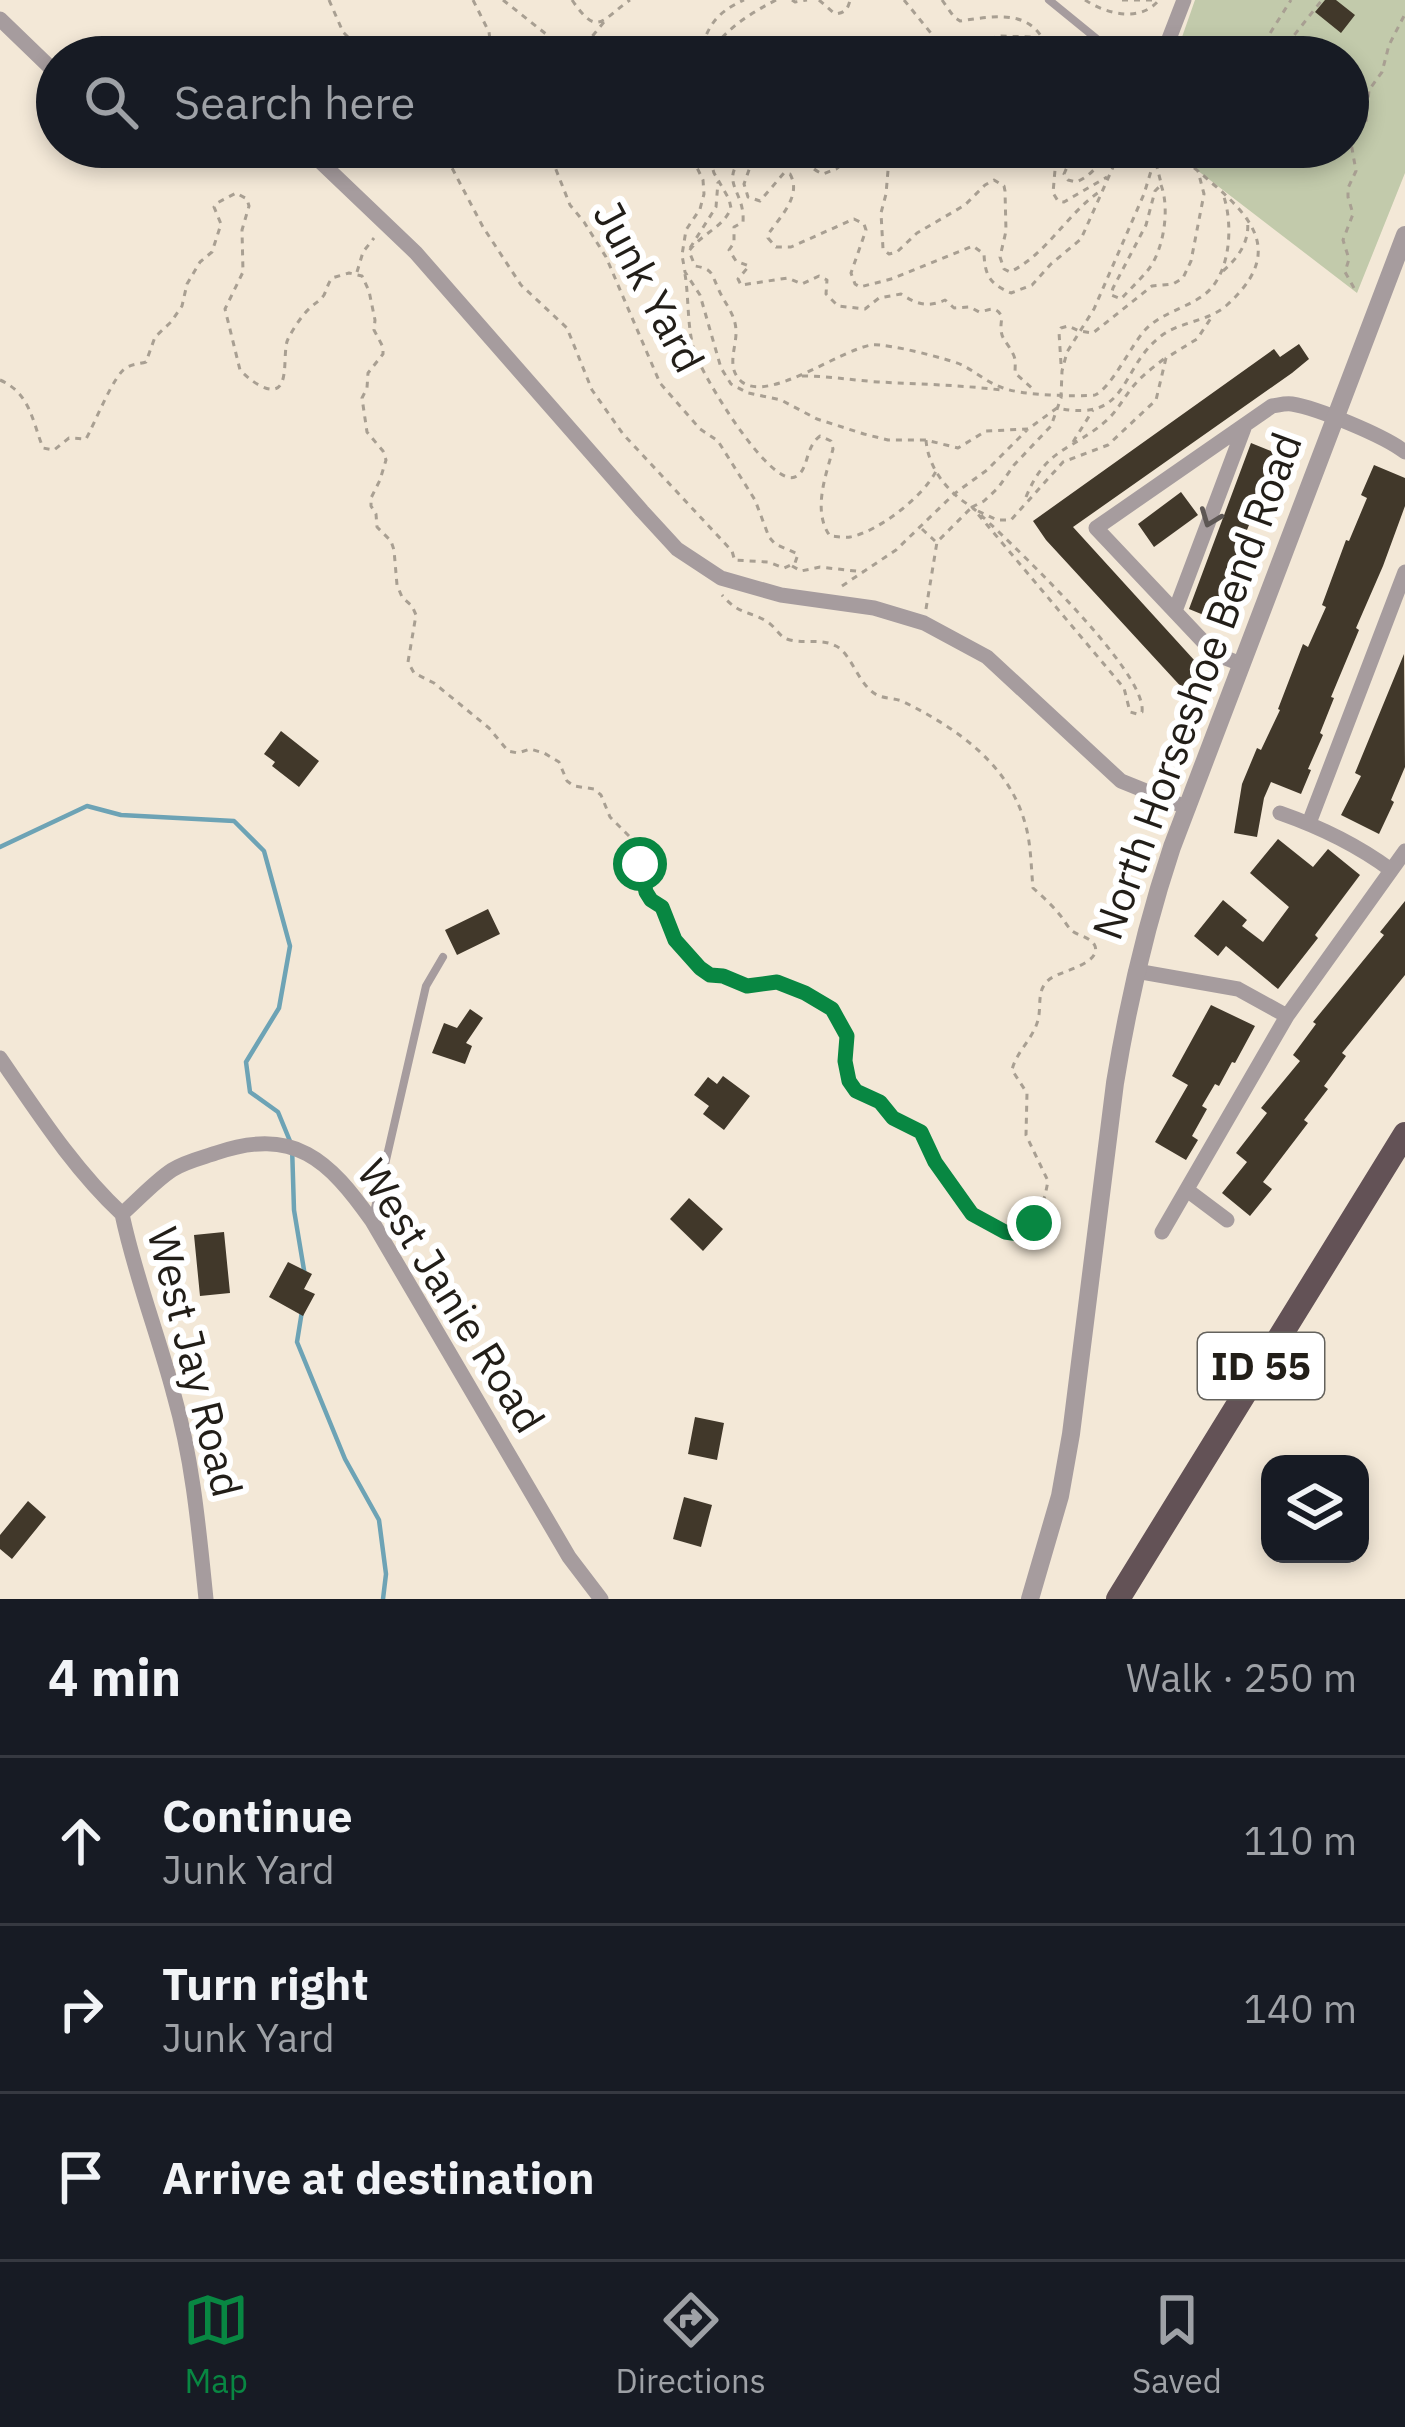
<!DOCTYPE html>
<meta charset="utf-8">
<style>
:root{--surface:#171b24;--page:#242831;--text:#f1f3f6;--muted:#9ea1a6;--line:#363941;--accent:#088742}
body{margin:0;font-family:"IBM Plex Sans",sans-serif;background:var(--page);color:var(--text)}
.controls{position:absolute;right:36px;bottom:36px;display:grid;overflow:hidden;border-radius:24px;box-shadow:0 6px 18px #0003}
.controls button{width:108px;height:108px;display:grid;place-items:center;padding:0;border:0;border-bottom:3px solid var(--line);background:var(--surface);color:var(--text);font:60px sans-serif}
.stop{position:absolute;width:36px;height:36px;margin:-27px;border:9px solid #088742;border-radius:50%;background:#fff}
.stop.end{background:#088742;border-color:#fff;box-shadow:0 3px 12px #0008}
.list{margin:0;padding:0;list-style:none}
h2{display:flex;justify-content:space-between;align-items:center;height:156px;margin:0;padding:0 48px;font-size:51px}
h2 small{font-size:39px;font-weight:400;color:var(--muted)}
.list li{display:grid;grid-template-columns:78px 1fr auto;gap:36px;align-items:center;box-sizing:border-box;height:168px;padding:0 48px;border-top:3px solid var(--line)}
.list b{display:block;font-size:45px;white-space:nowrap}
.list p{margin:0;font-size:39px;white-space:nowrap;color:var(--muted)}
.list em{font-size:39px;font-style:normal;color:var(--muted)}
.icon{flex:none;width:66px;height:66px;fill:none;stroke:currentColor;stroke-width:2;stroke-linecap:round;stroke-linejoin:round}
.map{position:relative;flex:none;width:1405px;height:1599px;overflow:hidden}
.search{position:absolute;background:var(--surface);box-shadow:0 6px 18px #0003;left:36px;right:36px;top:36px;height:132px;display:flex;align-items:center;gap:30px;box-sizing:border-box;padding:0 42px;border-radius:66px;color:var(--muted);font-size:45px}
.sheet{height:660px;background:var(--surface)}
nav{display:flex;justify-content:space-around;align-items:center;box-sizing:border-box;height:168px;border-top:3px solid var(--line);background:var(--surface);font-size:33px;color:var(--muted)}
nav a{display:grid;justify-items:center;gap:6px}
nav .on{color:var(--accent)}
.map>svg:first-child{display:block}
.green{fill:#c2caab}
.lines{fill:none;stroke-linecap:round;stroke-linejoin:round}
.stream{stroke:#6da3b5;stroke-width:4.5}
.building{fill:#41382a}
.path{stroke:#a89f92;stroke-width:3;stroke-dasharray:6 6;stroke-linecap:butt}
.service{stroke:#a69c9e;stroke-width:8}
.minor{stroke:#a69c9e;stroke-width:15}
.tertiary{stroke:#a69c9e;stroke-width:18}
.trunk{stroke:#635256;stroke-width:24}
.oneway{stroke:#5d5754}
.route{stroke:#088742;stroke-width:15}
.labels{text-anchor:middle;stroke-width:12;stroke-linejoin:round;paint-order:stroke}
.shield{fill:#fff;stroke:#64625d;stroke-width:3}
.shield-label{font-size:39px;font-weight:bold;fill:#221e18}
.street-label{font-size:42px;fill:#221e18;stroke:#fff}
</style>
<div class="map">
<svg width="1405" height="1599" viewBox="0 0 1405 1599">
<rect width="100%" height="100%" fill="#f3e8d7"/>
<path class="green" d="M1195,0H1405V173L1357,293L1167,147H1348V57H1175Z"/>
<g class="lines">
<path class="stream" d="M0,847L87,806L121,815L234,821L264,851L290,946L279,1008L246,1062L250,1092L278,1112L292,1146L294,1210L305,1276
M302,1311L297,1342L345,1459L379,1520L386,1574L383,1599"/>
</g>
<path class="building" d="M1325,0H1336L1355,15L1341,33L1315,12Z
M1299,344L1309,359L1292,373L1073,527L1205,672L1185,691L1046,540L1033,521L1274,349L1280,357Z
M1251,443L1278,454L1211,618L1189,609Z
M1374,465L1405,478V506L1383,566L1356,628L1359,630L1331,697L1334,698L1320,733L1323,735L1308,769L1311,770L1301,794L1271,782L1264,798L1257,837L1234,833L1242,784L1257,748L1261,750L1280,710L1278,709L1303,644L1308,647L1326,607L1322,605L1346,540L1349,541L1367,498L1361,495Z
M1181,492L1198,515L1154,547L1138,524Z
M1404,654L1405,767L1391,800L1394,802L1379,834L1341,815L1361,776L1355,773Z
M281,731L319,761L299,787L272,766L275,762L264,754Z
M1278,839L1313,867L1328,849L1360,875L1315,935L1318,938L1278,989L1226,946L1218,956L1194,936L1223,900L1247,920L1242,926L1263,942L1289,907L1250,873Z
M1405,901V975L1342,1053L1346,1056L1324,1086L1328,1089L1304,1120L1308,1123L1263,1182L1272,1189L1250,1216L1222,1193L1247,1162L1236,1153L1267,1113L1261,1108L1300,1061L1293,1055L1316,1024L1313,1022L1384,935L1380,932Z
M488,909L500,934L457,955L445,930Z
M1211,1005L1255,1026L1235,1063L1232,1062L1219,1086L1215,1084L1202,1106L1207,1109L1192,1136L1198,1140L1186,1160L1155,1142L1188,1085L1172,1076Z
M470,1009L483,1018L466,1043L472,1046L465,1064L432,1053L444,1023L457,1028Z
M723,1076L750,1096L724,1130L703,1114L709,1106L694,1095L708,1077L717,1084Z
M689,1198L723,1229L703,1251L670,1219Z
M224,1232L230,1293L200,1296L194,1235Z
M288,1262L312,1274L304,1289L315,1294L303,1316L269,1297Z
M695,1417L724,1423L717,1460L688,1454Z
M684,1497L712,1505L701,1547L673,1539Z
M28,1501L46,1517L12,1559L0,1549V1535Z"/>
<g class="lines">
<path class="path" d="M329,0L343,32L368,57
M473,0L489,32L492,57
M503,0L575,57
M572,0C598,38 601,20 630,0
M792,0L795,2L807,0
M819,0L835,14C845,13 848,9 850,0
M904,0L939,43L948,48L962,47L999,36L1034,37L1038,41L1039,57
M942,0L954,17L960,21C1000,15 1037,8 1050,57
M1085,0C1107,14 1140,23 1159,0
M1122,0H1152
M964,47H988L1019,38
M1267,56V38L1291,0
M581,57L590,39L604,22
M699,57C707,27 715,13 744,0
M708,57C723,30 749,14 776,0
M1267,57L1284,48L1322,0
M441,147L483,227L521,285L567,328L592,390L623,434L732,551L734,558
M547,147L570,205L584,222L606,257L660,383L700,429L718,441L755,500L769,537L775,544L798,554L795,563L784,568L768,562L734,560
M687,147L703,180L704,194L700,209L686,230L682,255L685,272L700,295L721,368L731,384L748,393L781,400L817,419L864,434L888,440H926L958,448L986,431L1028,429L1057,408C1131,423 1118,369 1161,336C1181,321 1208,322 1227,305C1280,257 1259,223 1213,184C1196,169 1181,156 1160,147
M706,147L714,173L729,199L731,208C724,227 701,234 689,251L695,266C713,269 711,273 718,288C724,303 735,313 736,330C737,347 725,368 742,382C769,403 841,349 872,345C887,343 949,359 962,365C976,372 988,383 1003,388C1021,395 1074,397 1095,395C1112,387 1130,347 1145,330C1160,314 1183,309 1201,297C1231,278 1234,225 1223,194
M738,147L734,154L736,166C725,185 745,195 743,222L734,227V243L729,250L736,261L749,266L738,279L741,285L788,278L802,284L819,276L827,280L826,294L838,306L865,309L879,298L901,294C916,304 928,308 945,300L954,308L970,307L979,312C990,310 996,305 1002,317C998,340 1006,338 1014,356C1016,361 1015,367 1015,373L1035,391
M757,147L744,184L748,197L760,201L784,173L790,174C802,195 781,216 769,233L768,238L776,247H791L854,219L864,224L866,230L851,273L855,284L860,287L891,279L973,246L984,254C985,276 990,284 1011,293L1032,285L1051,264L1081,239L1122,147
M807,147C806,161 810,169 823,174L836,169L866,147
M890,147L886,194L881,213L883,249L889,254L897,252L917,233L965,205L985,185L994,180L1004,186L1005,191L1006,231L1000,257L1004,269L1010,272C1047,254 1066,215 1099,192
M930,147L935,149L945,147
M996,147L998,162L1005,167L1030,147
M1057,147L1053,193L1058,201L1064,202L1107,177
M1076,147L1064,174L1068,180L1076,182C1091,176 1102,163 1108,147
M1156,163L1161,183
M1161,185C1170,208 1164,250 1148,270C1140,280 1130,289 1121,299L1111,295L1113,288L1146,225L1155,191Z
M690,248L716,207L718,182
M1223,271C1239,257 1251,240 1247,218
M357,272L363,252L374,238
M685,274C689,299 687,326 694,350C700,372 772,493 797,476C809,468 805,447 820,436L831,441L833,449C826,475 812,511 830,536C833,536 846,538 850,537C878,532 924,496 936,471
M1354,288L1345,272L1349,259L1343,240L1353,214L1348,197V188L1356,171L1351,143L1366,121L1369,90L1382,72L1389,45L1405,14
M1061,364L1059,332L1061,328L1068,326L1079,331L1093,333L1152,286L1173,284L1183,278L1191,261L1204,194L1198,171
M802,376C828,376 852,380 878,382C919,384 960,385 1001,390
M0,380C30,393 32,420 43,448L54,450L69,438L86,439C94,425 114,374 126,368C132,364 139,364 146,362L155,337L171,322L182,306L187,284L200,262L212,252L221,224L214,207L217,203L236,193L247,199L249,206L242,230L243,272L225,309L240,370C247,377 254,383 263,387C293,400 281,353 288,339C293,329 302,315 310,308C315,303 320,301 324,295C327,289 328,283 332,278L349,273L362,276L369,291L375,320L374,330L383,347V354L368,373L367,388L362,398L367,432L383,451L386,460L380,480L371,498V506L376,514L377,527L391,541L394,550L397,585L402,597L412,606L416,615L408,662L414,673L434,683L489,728L508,751L518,753L530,749L544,753L559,762L567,781L574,786L594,789L601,795L610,817L630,837L651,900L662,907L675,940L700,969L710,975L736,980L747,985L777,982L805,993L832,1009L847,1036L845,1061L849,1081L856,1091L880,1102L893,1118L921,1132L935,1162L972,1214L1005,1232L1020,1234L1028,1231L1045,1196L1048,1181L1026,1135L1027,1093L1012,1070C1016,1052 1033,1039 1038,1020C1042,1005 1035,987 1053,977C1063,971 1101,963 1095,946C1091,937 1078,936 1071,930C1067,926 1064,920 1060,915C1052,905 1042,896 1033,888C1031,866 1031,843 1025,823C1008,763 956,728 904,702C896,698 885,699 877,695C858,685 852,654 836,646C821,638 806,644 790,640C780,638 777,629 769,623C751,610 741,617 722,595
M926,440C928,468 948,493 972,507L984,501L998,488L1014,465L1051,426L1061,398L1062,371L1067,352L1094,309L1144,194L1155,158L1151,147
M1073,442L1093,410
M1026,497C1047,446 1071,452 1107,420C1119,409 1125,395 1136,383C1144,374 1155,366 1165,358
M972,507C1005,537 1148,671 1142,712L1137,714L1130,712L1124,688Z
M978,511L997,520H1011L1063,462L1108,445L1156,400L1166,358L1197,339L1211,318
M922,529L935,541
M792,566L801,571L820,567L864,572
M842,586L896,550L954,494L987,470L1027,430
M926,609L937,542L971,508"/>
<path class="service" d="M1049,0L1119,57
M372,1221L426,986L443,957"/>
<path class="minor" d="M0,19L57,74
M1162,57L1184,0
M305,147L416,253L642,511L677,549L721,578L781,595L874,608L924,623L987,657L1121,781L1188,808
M1175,611L1244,428
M1241,664L1215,654L1096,528L1272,406C1279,405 1285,403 1292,404C1317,408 1385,436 1405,452
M1280,813C1320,827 1356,844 1391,870
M1309,823L1405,572
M1136,971L1238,989L1287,1016
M0,1058C38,1113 73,1168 122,1214
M1187,1190L1227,1220
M122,1214C138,1200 154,1182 172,1170C184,1162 201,1158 216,1153C294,1126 329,1160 372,1221L569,1557L601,1599
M122,1214C135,1276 158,1334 174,1395C193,1461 199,1531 206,1599
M1162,1232L1287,1016L1405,851"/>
<path class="tertiary" d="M1030,1599L1060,1496L1071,1434L1115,1083C1128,1003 1146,925 1172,847L1405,235"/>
<path class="trunk" d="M1118,1599L1405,1134"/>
</g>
<defs><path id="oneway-chevron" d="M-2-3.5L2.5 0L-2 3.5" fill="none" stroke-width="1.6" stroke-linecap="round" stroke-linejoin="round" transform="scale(3)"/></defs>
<use class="oneway" href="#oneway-chevron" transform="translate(1210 518) rotate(111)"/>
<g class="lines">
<path class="route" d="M640,864L646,892L651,900L662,907L675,940L700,968L710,975L723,976L747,986L777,982L805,993L832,1009L847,1036L845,1061L849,1081L856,1091L880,1102L893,1118L921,1132L935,1162L972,1214L1005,1232L1019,1234L1028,1231L1034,1223"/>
</g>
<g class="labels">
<rect class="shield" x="1198" y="1333" width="126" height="66" rx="9"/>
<g class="shield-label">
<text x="1261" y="1380">ID 55</text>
</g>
<g class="street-label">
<text transform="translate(649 287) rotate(62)" y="15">Junk Yard</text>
<text transform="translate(1197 686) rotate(-70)" y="15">North Horseshoe Bend Road</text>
<text transform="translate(451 1296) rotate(58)" y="15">West Janie Road</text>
<text transform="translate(195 1362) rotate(76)" y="15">West Jay Road</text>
</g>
</g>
</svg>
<div class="controls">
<button><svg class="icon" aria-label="layers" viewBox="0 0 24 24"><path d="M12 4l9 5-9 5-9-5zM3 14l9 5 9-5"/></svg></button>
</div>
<div class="stop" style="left:640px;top:864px"></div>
<div class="stop end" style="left:1034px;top:1223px"></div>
<div class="search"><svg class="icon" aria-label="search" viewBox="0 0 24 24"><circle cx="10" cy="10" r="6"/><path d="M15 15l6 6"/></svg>Search here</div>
</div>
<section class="sheet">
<h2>4 min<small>Walk · 250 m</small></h2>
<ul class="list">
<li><svg class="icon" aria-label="ahead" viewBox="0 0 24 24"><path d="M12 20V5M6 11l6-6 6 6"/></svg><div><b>Continue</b><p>Junk Yard</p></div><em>110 m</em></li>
<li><svg class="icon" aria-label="right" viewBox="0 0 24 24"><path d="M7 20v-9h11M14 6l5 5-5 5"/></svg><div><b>Turn right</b><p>Junk Yard</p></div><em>140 m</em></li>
<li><svg class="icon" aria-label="arrive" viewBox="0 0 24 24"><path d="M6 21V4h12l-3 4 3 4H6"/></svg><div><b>Arrive at destination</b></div></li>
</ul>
</section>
<nav>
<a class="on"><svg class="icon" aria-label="map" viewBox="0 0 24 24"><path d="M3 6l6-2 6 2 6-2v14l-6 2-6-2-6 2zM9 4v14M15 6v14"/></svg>Map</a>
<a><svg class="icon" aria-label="directions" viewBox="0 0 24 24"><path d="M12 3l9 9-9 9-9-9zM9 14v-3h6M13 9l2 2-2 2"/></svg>Directions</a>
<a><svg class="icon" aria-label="saved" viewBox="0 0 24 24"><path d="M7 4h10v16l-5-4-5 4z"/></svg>Saved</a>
</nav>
